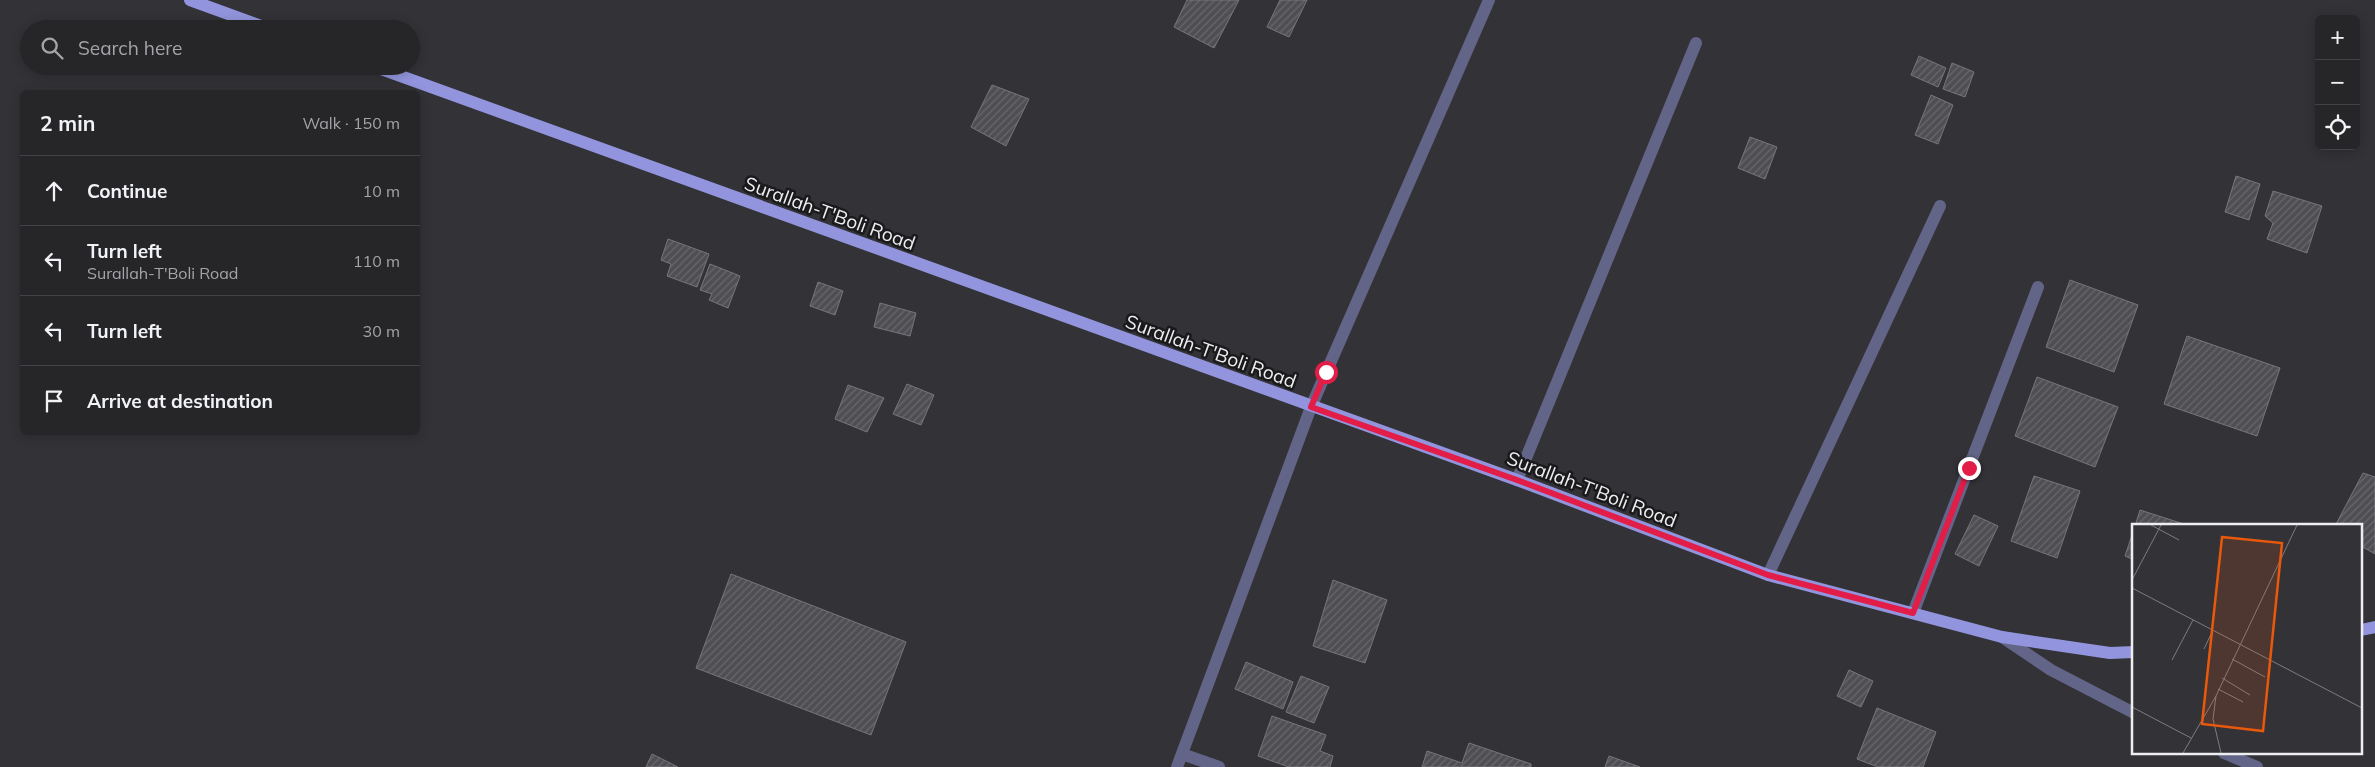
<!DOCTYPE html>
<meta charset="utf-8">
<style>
:root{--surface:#262629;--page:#323235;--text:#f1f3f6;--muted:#a4a5a8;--line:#424346}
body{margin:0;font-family:Mulish,sans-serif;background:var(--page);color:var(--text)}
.controls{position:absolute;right:15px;top:15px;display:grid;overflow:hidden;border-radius:8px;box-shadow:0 2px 12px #0003}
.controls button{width:45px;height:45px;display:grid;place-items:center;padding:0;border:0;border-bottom:1px solid var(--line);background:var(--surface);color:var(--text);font:25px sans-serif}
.stop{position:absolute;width:15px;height:15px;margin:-11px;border:4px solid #e11d48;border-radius:50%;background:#fff}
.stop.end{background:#e11d48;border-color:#fff;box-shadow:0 1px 5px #0008}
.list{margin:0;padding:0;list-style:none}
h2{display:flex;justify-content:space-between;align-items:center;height:65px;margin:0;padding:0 20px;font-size:21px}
h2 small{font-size:16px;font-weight:400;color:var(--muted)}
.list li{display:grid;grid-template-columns:32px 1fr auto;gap:15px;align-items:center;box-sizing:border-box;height:70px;padding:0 20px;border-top:1px solid var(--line)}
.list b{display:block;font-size:19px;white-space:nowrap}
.list p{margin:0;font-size:16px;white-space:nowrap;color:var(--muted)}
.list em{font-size:16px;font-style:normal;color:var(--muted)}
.icon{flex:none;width:28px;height:28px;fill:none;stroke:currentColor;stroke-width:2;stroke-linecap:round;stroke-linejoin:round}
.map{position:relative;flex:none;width:2375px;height:767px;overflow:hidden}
.search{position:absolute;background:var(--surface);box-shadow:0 2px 12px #0003;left:20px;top:20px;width:400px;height:55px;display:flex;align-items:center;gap:12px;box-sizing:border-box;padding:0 18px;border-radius:28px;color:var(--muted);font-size:19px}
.panel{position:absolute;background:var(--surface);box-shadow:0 2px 12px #0003;left:20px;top:90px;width:400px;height:345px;border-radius:8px}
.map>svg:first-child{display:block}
.building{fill:url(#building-hatch);stroke:#76777c}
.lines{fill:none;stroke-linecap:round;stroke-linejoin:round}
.service{stroke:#636588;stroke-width:12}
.minor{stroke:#636588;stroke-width:12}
.primary{stroke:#9295dd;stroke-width:12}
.route{stroke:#e11d48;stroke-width:6}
.labels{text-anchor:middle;stroke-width:5;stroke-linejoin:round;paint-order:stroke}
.street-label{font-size:19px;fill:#eeeef1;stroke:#1a1a1c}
.inset-road{fill:none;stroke:#7d7d81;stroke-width:1}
.view{fill:#e8590c;fill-opacity:0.15;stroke:#e8590c;stroke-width:2.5}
.inset-edge{fill:none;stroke:#eeeef1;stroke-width:2.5}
</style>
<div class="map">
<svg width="2375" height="767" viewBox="0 0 2375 767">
<defs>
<pattern id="building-hatch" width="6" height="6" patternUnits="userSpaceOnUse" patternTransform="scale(1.25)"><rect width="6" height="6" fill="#4e4e53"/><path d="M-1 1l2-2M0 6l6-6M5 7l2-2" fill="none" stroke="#68686c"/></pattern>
</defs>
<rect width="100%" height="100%" fill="#323237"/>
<path class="building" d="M1187,0H1239L1214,48L1174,27Z
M1280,0H1307L1289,37L1267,27Z
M1919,56L1946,68L1938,87L1911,75Z
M1952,63L1974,72L1965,97L1943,89Z
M992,85L1029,99L1006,146L971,127Z
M1931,95L1953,105L1938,144L1915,135Z
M1750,137L1777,147L1765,179L1738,168Z
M2236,176L2260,184L2249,220L2225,212Z
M2273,191L2322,206L2307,253L2267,239L2273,223L2265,216Z
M668,239L709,254L697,287L667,276L671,264L661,260Z
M710,264L740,276L728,308L709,300L712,294L700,290Z
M2070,280L2138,305L2114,372L2046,347Z
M818,282L843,291L835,315L810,306Z
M880,303L916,313L910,336L874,327Z
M2187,336L2280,368L2257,436L2164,404Z
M2037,377L2118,407L2095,467L2015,436Z
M907,384L934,395L921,425L893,414Z
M848,385L884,398L867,432L835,419Z
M2363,473L2375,477V554L2361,546V526H2335Z
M2034,476L2080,491L2057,558L2011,541Z
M2140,510L2190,526H2135Z
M1974,515L1998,526L1979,566L1955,554Z
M2134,529V560L2125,556Z
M731,574L906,642L871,735L696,668Z
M1333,580L1387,600L1365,663L1313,646Z
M1246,662L1293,682L1283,709L1235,689Z
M1849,670L1873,681L1861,707L1837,696Z
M1301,676L1329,687L1314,723L1286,712Z
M1877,708L1936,732L1923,767H1878L1857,759Z
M1272,716L1326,735L1320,751L1333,756L1330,767H1289L1258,756Z
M1469,743L1531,764V767H1422L1427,751L1462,763Z
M652,754L678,767H646Z
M1609,756L1640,767H1605Z"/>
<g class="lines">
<path class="service" d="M1517,480L1696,43"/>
<path class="minor" d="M1768,575L1940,206
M1913,613L2038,287
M2002,637L2051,670L2134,713
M2224,753L2257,767
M1182,754L1219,767
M1177,767L1311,407L1489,0"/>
<path class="primary" d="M190,0L269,29
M373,66L1517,480L1768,575L2002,637L2110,653L2134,652
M2361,630L2375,627"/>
</g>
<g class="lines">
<path class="route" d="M1326,372L1311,407L1517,480L1768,575L1913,613L1969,468"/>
</g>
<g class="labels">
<g class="street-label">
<text transform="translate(830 213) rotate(20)" y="7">Surallah-T'Boli Road</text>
<text transform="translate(1211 351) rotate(20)" y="7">Surallah-T'Boli Road</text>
<text transform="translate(1592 489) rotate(21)" y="7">Surallah-T'Boli Road</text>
</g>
</g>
<g transform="translate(2132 524)">
<rect width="230" height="230" fill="#323237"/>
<path class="inset-road" d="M19,1L47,16M0,56L29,1M0,64L230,184M72,125L81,106M100,135L133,153M40,136L61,96M90,154L118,171M86,165L111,178M0,183L59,214M51,229L84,172M89,229L81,195L84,172L165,1"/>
<path class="view" d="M90,13L150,19L131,207L70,200Z"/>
<rect width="230" height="230" class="inset-edge"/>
</g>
</svg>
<div class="controls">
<button>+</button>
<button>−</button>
<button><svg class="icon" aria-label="locate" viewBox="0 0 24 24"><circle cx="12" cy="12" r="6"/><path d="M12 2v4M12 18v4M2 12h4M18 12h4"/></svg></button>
</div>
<div class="stop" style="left:1326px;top:372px"></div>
<div class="stop end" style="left:1969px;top:468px"></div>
<div class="search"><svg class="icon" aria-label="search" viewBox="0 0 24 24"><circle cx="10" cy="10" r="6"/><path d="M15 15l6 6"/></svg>Search here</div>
<section class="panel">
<h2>2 min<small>Walk · 150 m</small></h2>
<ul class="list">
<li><svg class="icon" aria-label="ahead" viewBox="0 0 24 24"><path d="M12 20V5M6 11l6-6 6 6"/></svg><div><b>Continue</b></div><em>10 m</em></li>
<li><svg class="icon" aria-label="left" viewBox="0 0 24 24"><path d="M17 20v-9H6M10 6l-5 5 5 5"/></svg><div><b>Turn left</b><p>Surallah-T'Boli Road</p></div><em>110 m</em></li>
<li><svg class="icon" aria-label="left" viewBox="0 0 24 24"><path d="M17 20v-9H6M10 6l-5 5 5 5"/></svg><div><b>Turn left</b></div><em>30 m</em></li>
<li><svg class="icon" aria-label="arrive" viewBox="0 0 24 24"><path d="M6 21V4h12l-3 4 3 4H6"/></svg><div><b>Arrive at destination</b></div></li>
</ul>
</section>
</div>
